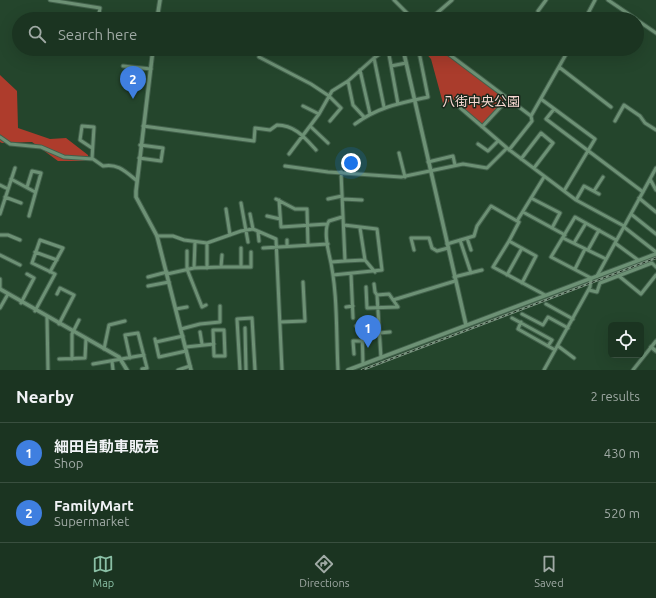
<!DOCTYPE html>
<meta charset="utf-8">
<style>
:root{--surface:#1b3421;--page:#283f2e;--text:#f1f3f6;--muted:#a0aaa5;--line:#394f3f;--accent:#8abfa5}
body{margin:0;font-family:Ubuntu,"Noto Sans JP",sans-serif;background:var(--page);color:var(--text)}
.controls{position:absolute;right:12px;bottom:12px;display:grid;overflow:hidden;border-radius:6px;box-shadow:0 4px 16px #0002}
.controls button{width:36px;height:36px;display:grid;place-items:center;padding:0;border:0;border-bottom:1px solid var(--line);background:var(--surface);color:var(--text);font:20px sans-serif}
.you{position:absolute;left:351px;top:163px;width:14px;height:14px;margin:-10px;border:3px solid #fff;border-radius:50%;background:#1a73e8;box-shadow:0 0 0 6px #1a73e833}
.badge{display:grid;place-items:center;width:26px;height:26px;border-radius:50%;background:var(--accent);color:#fff;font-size:13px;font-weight:700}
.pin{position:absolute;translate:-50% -33px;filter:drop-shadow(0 1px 2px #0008)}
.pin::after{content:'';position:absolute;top:21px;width:14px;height:12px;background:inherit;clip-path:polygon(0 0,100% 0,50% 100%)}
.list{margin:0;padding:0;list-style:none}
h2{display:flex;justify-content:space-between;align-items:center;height:52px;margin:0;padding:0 16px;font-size:17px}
h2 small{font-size:13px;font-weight:400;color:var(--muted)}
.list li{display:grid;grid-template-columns:26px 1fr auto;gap:12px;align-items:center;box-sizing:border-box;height:60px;padding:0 16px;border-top:1px solid var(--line)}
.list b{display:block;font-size:15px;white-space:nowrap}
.list p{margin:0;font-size:13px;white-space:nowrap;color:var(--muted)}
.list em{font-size:13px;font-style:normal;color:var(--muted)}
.icon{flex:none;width:22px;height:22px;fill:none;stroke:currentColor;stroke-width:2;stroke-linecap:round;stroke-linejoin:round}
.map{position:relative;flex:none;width:656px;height:370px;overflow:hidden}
.search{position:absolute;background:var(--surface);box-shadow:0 4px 16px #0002;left:12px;right:12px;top:12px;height:44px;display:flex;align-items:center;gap:10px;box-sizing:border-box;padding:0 14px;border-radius:22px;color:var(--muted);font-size:15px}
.sheet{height:172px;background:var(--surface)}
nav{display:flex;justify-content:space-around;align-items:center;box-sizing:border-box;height:56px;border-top:1px solid var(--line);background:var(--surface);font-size:11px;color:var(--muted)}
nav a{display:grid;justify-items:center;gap:2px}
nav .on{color:var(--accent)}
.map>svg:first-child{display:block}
.green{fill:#aa3c2c}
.forest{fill:#ae3c2c}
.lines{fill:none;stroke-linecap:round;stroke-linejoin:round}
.minor-casing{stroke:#42604b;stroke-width:5}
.tertiary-casing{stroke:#42604b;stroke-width:5.5}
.minor{stroke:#6d9175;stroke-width:3}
.tertiary{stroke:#6d9175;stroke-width:3.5}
.rail-casing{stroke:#79937f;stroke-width:2.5}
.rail{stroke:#19281c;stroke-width:1;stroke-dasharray:3;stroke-linecap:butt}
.labels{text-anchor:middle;stroke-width:3;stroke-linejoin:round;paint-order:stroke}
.park-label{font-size:13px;fill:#f6d7d1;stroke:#19281c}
</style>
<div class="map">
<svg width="656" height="370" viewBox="0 0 656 370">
<rect width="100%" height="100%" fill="#24452c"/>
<path class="green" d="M422,49H440L506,99L482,125L452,98L444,107L431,59Z"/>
<path class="forest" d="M0,75L17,91L18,128L50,139L66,138L88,155L89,161H58L32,142L2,143L0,142Z"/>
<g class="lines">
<g class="minor-casing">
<path id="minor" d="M50,0L100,8L98,19
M394,0L413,19
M608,0L636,19
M538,11L546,0
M430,19L452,0
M585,19L595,0
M637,20L656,33
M388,49L398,104
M442,49L531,116
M259,57L311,84L329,96L341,108L330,121
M374,58L384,107
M123,66L151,69
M391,66L406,63
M559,67L611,107
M360,70L370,114
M348,81L353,105L364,117
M541,99L595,139L564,191
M457,105L507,148L564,191L576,200L624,226
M303,106L319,114
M554,109L546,119L643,192
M615,121L624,105L640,116L645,123L656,130
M355,124C378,107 400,103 428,97L419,52L416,49L404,52
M143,126L254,141L255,128L270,130L277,125C295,125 305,138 316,150
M310,126L328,143
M482,127L508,99
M0,137L10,144L41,147L64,157L93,159L103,166C117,163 125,171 136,180
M478,144L488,151L498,141
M509,150L532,121L531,116L569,49
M399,153L405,177
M289,154L319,114L332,91L348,81L374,58L387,49
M139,158L161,161L163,148L140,145
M92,159L94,127L82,126L80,140L92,148
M521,159L541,133L553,143L534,168
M428,162L453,156L455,165
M285,166L328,172L401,177L463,164L487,168L507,148
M341,172L345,261L365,260L375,272
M11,179L35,192
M650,179L656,190
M0,185L8,189
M27,187L32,171L41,173L29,216
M594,191L603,177
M5,197L21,203
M531,198L560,213L552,228
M639,198L656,212
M276,199L295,209H307L308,245
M328,199L342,196
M342,199L362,200
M279,200L281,227L327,224
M576,200L584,186L599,194
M241,203L248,242
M226,209L230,235
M523,212L565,235
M0,214L15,168
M250,214L253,229
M631,214L656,234
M267,216L280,219
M624,227L656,252
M360,228L365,260
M258,232L259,241
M0,235H8L20,240
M157,236H173L184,240L207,243L241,231L253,229L276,239L282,370
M467,238L471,250
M563,238L606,259
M460,240L471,273
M509,241L519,222L517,221
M574,243L586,223
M615,243L638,260
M447,244L474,236L477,226L491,206L517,221L544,177
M287,246V240
M241,248V267
M263,248L328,244
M414,250L411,238H429L432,248L437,251L448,248
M588,250L599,230
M187,251V269L202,307L206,305
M35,252L57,260
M0,255L20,265
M331,262L345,261
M221,267H251V252
M194,268L195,242
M207,268V243
M575,269L585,249
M167,274L194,268L221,267L222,255
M351,274L353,318
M333,275L382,270L377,229L344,225
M507,275L522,248
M597,276L656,168
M619,276L641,294L656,275
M148,277L167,272
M454,277L482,270
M0,279V289
M522,283L536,256L509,241L493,267L545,295
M374,284L375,292L377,295L381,358
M148,286L169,282
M366,287L367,308L398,307L389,294L377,295
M589,290L597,292L600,283L652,263L656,267
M57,294L60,288L74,295L59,324
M393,300L455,281
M21,303L34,278L27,274
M546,304L573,319
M346,307L353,306
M0,308L8,294
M176,309L187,307
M35,311L55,274L32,263L40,240L63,248L50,272
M522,314L543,325L548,317L568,328
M47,317L48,370
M512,318L552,340L548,346
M280,322L305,321L303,282
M521,322L518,329L555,350
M356,326L379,325
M362,326L363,364
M245,328L246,370
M181,329L200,324L220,322V306
M213,330H224L225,356H214Z
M200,332L202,344
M379,333L390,332
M155,339L159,357L186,351
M156,342L183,336
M558,346L574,358
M186,347L214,344
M104,349L109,325L125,321
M354,354L353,341H363
M130,358L125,335L138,333L147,368L142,369
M59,359L85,358L86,339
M72,359V334L79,320
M112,361L113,370
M93,364L144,355
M178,370L190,366
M240,370L237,319L252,318L255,370
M338,370C336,332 338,291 329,254C327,246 324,228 329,221L342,217
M544,370L590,287L591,278L551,257L575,217L616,240
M633,370L656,341"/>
</g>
<g class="tertiary-casing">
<path id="tertiary" d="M157,19L160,0
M153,49L136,191V197L157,236L191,370
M403,49L466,325
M0,289L119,357L127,370
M651,347L656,351
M348,370L656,254"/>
</g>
<use href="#minor" class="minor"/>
<use href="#tertiary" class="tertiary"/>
<g class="rail-casing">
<path id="rail" d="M362,370L656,258"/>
</g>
<use href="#rail" class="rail"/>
</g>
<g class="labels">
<g class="park-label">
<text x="481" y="106">八街中央公園</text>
</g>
</g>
</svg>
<div class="controls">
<button><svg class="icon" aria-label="locate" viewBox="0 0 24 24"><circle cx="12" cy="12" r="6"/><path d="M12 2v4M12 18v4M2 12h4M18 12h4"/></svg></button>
</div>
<div class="you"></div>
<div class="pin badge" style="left:368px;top:348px;background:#3f7fe0">1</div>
<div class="pin badge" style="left:133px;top:99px;background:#3f7fe0">2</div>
<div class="search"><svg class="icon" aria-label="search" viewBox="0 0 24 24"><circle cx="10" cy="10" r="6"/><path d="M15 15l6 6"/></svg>Search here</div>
</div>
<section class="sheet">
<h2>Nearby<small>2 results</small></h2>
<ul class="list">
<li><span class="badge" style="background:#3f7fe0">1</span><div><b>細田自動車販売</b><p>Shop</p></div><em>430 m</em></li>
<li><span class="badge" style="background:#3f7fe0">2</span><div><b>FamilyMart</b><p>Supermarket</p></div><em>520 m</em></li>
</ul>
</section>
<nav>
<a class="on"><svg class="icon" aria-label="map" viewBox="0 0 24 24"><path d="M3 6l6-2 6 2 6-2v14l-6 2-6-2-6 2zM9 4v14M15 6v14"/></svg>Map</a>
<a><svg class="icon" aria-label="directions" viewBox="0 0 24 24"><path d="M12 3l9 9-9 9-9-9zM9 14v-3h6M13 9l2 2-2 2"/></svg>Directions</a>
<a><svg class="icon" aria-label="saved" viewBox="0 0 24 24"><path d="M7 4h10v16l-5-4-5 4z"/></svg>Saved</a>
</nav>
